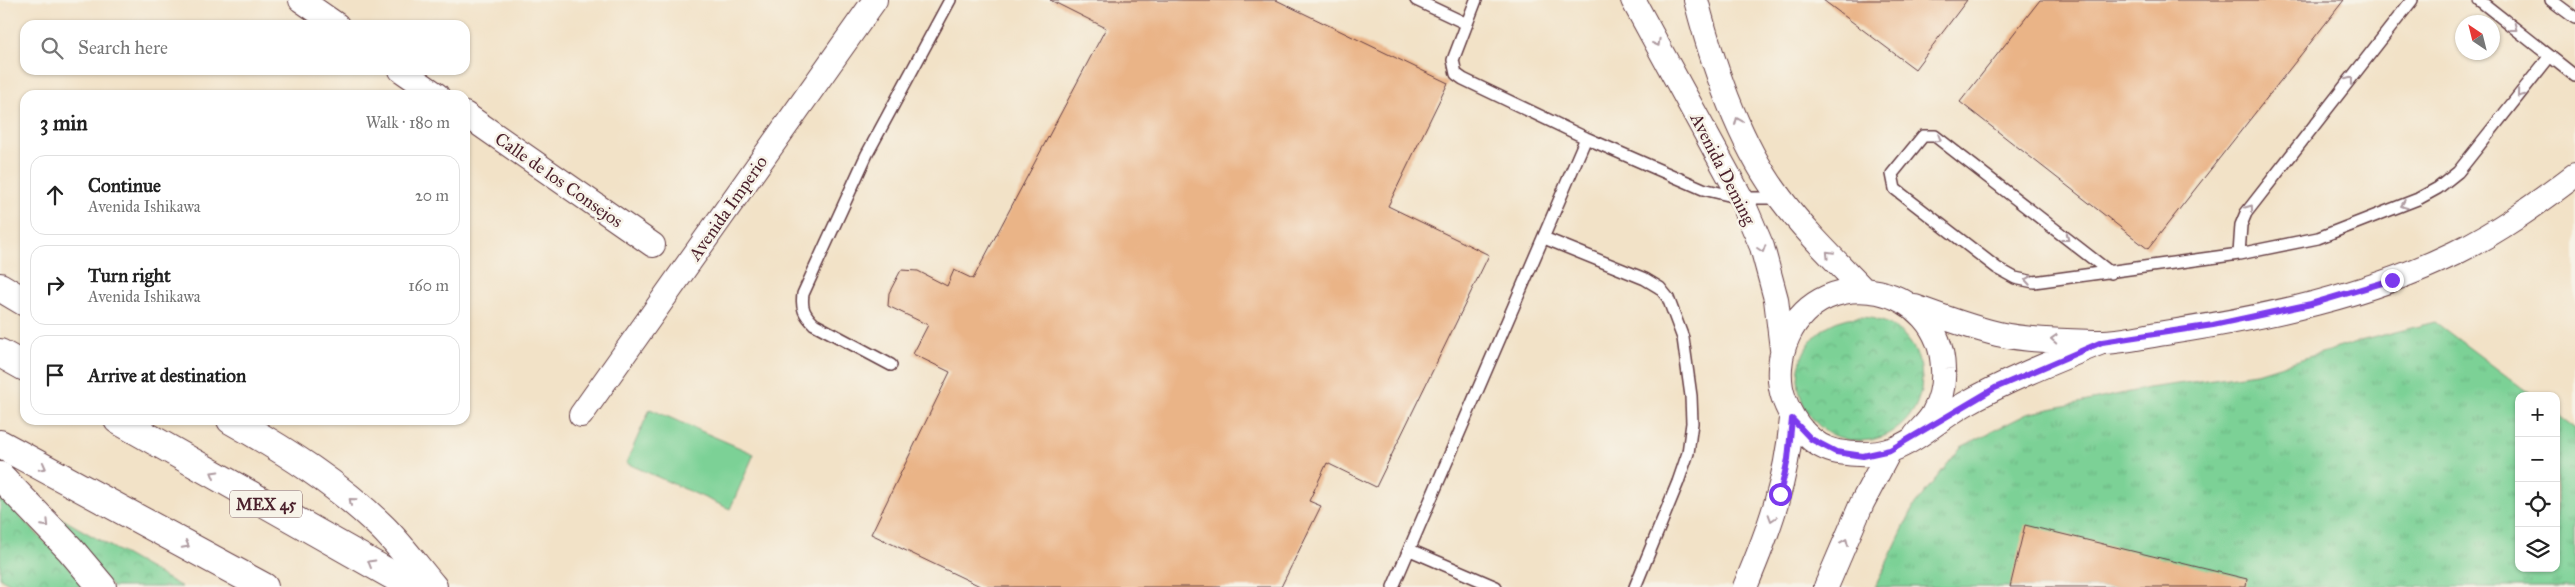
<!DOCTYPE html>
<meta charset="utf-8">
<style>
:root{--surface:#fff;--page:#f6f6f6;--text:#222;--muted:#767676;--line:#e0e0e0}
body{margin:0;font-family:"IM FELL Great Primer",serif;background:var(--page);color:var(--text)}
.controls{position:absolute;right:15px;bottom:15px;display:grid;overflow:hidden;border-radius:10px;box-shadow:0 1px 4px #0004}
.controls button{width:45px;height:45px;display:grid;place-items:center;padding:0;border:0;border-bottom:1px solid var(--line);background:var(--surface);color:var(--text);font:25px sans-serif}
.compass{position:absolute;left:2455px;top:15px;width:45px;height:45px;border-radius:50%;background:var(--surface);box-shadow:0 1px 4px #0004;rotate:325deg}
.stop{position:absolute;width:15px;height:15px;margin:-11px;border:4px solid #7c3aed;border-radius:50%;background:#fff}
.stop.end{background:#7c3aed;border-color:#fff;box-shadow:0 1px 5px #0008}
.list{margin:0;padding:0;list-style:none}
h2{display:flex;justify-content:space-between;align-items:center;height:65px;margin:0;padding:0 20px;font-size:21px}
h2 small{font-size:16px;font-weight:400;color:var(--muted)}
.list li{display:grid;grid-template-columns:32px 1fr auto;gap:15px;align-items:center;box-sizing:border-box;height:80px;margin:0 10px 10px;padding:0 10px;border:1px solid var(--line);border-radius:15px}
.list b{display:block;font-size:19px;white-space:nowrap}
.list p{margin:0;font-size:16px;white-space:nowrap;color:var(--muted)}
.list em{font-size:16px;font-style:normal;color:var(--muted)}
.icon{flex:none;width:28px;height:28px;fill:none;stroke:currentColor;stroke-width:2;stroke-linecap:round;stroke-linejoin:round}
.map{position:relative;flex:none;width:2575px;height:587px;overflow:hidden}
.search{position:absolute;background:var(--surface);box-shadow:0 1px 4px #0004;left:20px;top:20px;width:450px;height:55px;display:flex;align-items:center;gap:12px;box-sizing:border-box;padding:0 18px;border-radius:15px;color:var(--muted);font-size:19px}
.panel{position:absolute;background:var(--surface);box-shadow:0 1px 4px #0004;left:20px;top:90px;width:450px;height:335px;border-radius:15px}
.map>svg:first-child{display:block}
.grass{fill:url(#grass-tufts);stroke:#627860}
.park{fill:url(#park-crowns);stroke:#627860}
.garden{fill:#7bd196;stroke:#627860}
.building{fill:#eab487}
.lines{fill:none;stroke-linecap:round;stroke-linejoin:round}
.service-casing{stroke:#633c42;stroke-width:14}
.minor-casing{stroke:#633c42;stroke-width:26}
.tertiary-casing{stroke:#633c42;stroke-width:30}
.primary-casing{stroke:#633c42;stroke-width:30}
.service{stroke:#fff;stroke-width:11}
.minor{stroke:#fff;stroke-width:24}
.tertiary{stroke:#fff;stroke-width:28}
.primary{stroke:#fff;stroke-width:28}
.oneway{stroke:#ae9aa0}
.route{stroke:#7c3aed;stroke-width:6}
.labels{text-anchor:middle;stroke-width:5;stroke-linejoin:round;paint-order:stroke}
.shield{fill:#f7f3e8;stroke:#7e5f64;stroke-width:1}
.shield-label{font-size:16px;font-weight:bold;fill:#4a1f2b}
.street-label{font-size:18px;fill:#4a1f2b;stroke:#f7f3e8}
</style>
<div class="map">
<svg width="2575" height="587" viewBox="0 0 2575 587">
<defs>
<pattern id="grass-tufts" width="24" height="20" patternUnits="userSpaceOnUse" patternTransform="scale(1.25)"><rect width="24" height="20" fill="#7bd196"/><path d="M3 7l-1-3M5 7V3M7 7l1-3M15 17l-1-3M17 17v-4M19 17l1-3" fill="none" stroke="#6cb381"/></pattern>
<pattern id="park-crowns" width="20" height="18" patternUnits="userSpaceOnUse" patternTransform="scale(1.25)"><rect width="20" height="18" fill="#7bd196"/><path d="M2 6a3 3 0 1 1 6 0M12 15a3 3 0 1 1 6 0" fill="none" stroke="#6cb381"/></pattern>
</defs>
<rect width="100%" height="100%" fill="#f7f3e8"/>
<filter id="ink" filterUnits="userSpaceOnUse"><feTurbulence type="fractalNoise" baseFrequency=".02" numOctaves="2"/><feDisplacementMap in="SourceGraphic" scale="10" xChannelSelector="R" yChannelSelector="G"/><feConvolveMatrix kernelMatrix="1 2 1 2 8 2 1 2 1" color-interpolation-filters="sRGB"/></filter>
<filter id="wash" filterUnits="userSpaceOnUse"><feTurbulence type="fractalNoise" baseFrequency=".0096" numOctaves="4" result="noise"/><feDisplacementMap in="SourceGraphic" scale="20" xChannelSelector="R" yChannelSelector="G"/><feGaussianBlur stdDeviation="1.12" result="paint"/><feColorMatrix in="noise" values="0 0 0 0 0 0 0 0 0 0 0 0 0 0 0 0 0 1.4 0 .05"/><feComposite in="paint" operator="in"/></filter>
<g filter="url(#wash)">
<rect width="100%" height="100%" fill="#f2e2c7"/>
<path class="grass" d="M2435,322L2533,396H2519V568H2556V413L2575,427V587H1875L1914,506L1961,447L2027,414L2148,388L2257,373L2360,341Z"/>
<path class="park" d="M1798 379a62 62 0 1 1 124 0a62 62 0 1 1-124 0Z
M0,496L89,587H16L0,578Z
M52,513L182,587H112Z"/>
<path class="garden" d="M650,409L754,454L730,509L626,463Z"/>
<g id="blocks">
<path class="building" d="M1050,0H1276L1448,83L1388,206L1489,255L1376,487L1327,463L1309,501L1321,506L1281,587H982L871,534L950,372L913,354L928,325L888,306L889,293L901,270L918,271L947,286L954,270L973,279L1106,28Z
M1823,0H1967L1915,69Z
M2040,0H2344L2148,249L1960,102Z
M2025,525L2247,579L2246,587H2010Z"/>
</g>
</g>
<g filter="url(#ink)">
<use href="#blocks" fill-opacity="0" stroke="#633c42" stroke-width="1"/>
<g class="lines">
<g class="service-casing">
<path id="service" d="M1416,0L1467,24
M1476,0L1453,60L1456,74L1463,79L1586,138L1703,189L1741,198H1780
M2479,0L2575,76
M2551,0L2575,18
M1544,238L1645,279L1660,288L1668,298L1683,338L1691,396L1692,423L1688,453L1678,482L1635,587
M2239,254L2241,225L2246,213L2412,0
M2111,273L1935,136H1923L1892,174L1895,189L1997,268L2015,278L2034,282L2239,254L2318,238L2418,199L2438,188L2458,172L2550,56
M891,365L814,324C804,314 801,308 803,294L867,154L950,0
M1410,550L1496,587
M1393,587L1586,138"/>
</g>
<g class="minor-casing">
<path id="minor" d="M301,0L337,25
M1633,0L1741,198L1762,247L1776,299L1782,349
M1696,0C1713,66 1739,144 1781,199C1805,231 1835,260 1863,289
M401,70L437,95
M465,114L653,245
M1915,307C1942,317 1969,327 1998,334C2030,341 2067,341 2100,342C2123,342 2148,335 2171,332C2267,317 2367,296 2455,253C2498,232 2537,204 2575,175
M581,415L875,0
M1915,436C1921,428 1930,421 1934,412C1941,399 1944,383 1943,369C1941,284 1824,260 1788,336C1779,355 1777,380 1784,399C1793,423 1811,447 1838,452C1856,455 1873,456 1891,450C1917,441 1940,418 1965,404C2009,379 2055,361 2102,342
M1745,587C1770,528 1786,483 1792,419
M1826,587L1862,503L1890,450"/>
</g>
<g class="tertiary-casing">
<path id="tertiary" d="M0,287L25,302
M231,420C286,451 338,484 383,528C401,546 417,568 433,587"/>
</g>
<g class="primary-casing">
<path id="primary" d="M0,353L25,367
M118,420L413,587
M0,444L264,587
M0,476L70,549L102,587"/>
</g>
<use href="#service" class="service"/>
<use href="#minor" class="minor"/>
<use href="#tertiary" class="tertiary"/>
<use href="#primary" class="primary"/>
</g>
<defs><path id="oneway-chevron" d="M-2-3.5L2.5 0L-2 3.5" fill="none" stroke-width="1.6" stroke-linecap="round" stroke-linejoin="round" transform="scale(1.25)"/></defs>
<g class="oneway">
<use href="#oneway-chevron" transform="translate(2514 28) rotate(38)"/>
<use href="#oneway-chevron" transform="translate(1657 43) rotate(61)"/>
<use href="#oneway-chevron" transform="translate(2350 80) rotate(-52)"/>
<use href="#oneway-chevron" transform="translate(2520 94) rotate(129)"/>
<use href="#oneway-chevron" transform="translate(1738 121) rotate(-113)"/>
<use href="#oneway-chevron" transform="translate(1938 139) rotate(32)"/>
<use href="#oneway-chevron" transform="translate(2404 205) rotate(159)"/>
<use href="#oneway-chevron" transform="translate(2250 208) rotate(-54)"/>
<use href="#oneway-chevron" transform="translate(2066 238) rotate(38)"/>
<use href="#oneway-chevron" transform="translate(1762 249) rotate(72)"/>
<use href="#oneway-chevron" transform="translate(1829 254) rotate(-134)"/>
<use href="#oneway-chevron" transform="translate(2028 280) rotate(-170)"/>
<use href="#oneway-chevron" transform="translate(2054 339) rotate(-177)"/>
<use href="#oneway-chevron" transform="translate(43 467) rotate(28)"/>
<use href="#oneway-chevron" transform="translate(214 474) rotate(-150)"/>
<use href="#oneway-chevron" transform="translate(352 501) rotate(-139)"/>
<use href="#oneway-chevron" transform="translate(1772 518) rotate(108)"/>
<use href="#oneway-chevron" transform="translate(46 524) rotate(46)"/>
<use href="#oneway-chevron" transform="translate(1845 542) rotate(-67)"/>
<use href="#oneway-chevron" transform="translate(186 545) rotate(28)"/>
<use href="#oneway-chevron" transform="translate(371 563) rotate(-150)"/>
</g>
</g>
<g class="lines" filter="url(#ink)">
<path class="route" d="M1780,494L1788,459L1792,419L1811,439L1836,452L1863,456L1890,450L1995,388L2102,342L2213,325L2311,304L2392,280"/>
</g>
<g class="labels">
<rect class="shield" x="230" y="490.5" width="72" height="27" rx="4"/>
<g class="shield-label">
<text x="266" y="510">MEX 45</text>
</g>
<g class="street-label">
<text transform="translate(1723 169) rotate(63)" y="6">Avenida Deming</text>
<text transform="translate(559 180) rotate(35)" y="6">Calle de los Consejos</text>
<text transform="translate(728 208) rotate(-55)" y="6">Avenida Imperio</text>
</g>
</g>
</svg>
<div class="controls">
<button>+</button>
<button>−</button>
<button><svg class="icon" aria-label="locate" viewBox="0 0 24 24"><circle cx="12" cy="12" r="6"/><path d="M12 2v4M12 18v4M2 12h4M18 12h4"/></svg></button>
<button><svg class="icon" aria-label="layers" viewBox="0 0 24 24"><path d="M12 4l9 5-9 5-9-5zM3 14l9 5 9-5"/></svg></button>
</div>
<svg class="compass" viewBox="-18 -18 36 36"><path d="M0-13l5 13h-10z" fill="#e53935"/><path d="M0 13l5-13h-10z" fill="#767676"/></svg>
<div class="stop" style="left:1780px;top:494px"></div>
<div class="stop end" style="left:2392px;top:280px"></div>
<div class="search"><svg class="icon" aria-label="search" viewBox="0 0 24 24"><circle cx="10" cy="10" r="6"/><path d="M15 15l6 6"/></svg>Search here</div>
<section class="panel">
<h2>3 min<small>Walk · 180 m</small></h2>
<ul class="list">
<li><svg class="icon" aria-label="ahead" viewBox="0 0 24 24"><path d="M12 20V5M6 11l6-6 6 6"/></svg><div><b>Continue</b><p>Avenida Ishikawa</p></div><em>20 m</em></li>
<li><svg class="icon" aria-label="right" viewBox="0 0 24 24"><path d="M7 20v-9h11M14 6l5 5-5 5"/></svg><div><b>Turn right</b><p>Avenida Ishikawa</p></div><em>160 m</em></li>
<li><svg class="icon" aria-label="arrive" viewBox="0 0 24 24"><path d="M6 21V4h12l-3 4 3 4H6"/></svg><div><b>Arrive at destination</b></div></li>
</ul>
</section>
</div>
